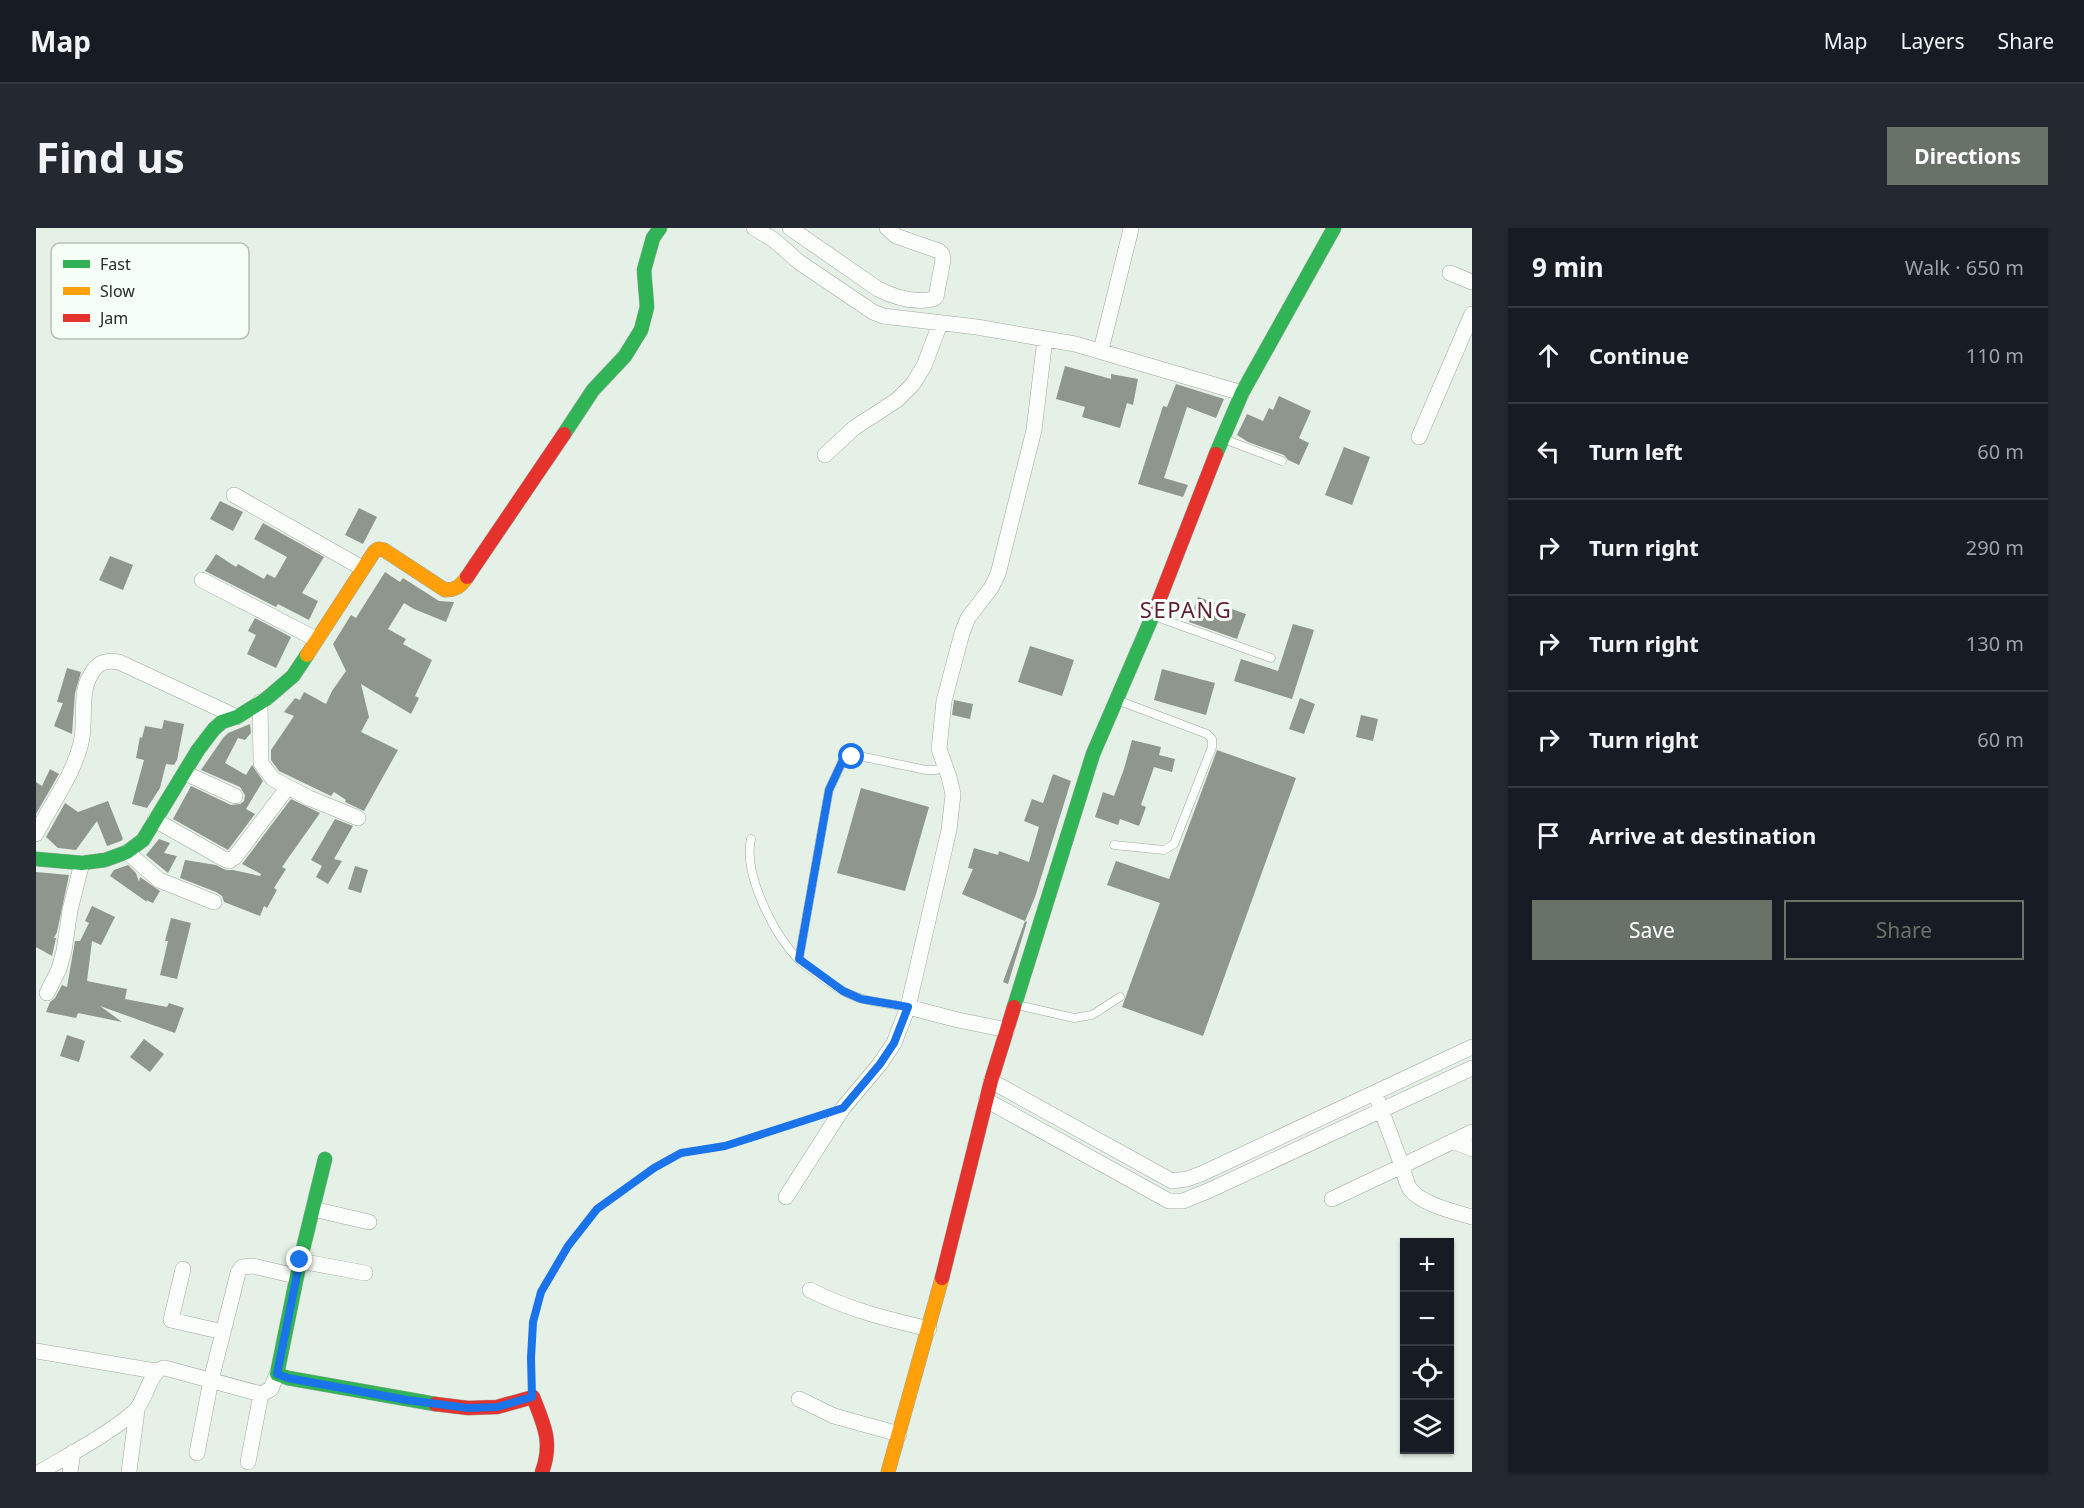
<!DOCTYPE html>
<meta charset="utf-8">
<style>
:root{--surface:#171b24;--page:#242831;--text:#f1f3f6;--muted:#9ea1a6;--line:#363941;--accent:#687269}
body{margin:0;font-family:"Noto Sans",sans-serif;background:var(--page);color:var(--text)}
.controls{position:absolute;right:18px;bottom:18px;display:grid;overflow:hidden;border-radius:0px;box-shadow:0 2px 4px #0004}
.controls button{width:54px;height:54px;display:grid;place-items:center;padding:0;border:0;border-bottom:2px solid var(--line);background:var(--surface);color:var(--text);font:30px sans-serif}
.stop{position:absolute;width:18px;height:18px;margin:-14px;border:4px solid #1a73e8;border-radius:50%;background:#fff}
.stop.end{background:#1a73e8;border-color:#fff;box-shadow:0 2px 6px #0008}
.list{margin:0;padding:0;list-style:none}
h2{display:flex;justify-content:space-between;align-items:center;height:78px;margin:0;padding:0 24px;font-size:26px}
h2 small{font-size:20px;font-weight:400;color:var(--muted)}
.list li{display:grid;grid-template-columns:39px 1fr auto;gap:18px;align-items:center;box-sizing:border-box;height:96px;padding:0 24px;border-top:2px solid var(--line)}
.list b{display:block;font-size:22px;white-space:nowrap}
.list em{font-size:20px;font-style:normal;color:var(--muted)}
.actions{display:flex;gap:12px;padding:18px 24px}
.actions a{flex:1;padding:14px 0;border:2px solid var(--accent);border-radius:0px;text-align:center;font-size:21px;color:var(--accent)}
.actions .main{background:var(--accent);color:#fff}
.icon{flex:none;width:33px;height:33px;fill:none;stroke:currentColor;stroke-width:2;stroke-linecap:round;stroke-linejoin:round}
.map{position:relative;flex:none;width:1436px;height:1244px;overflow:hidden;border-radius:0px}
header{display:flex;align-items:center;gap:36px;box-sizing:border-box;height:84px;padding:0 30px;background:var(--surface);border-bottom:2px solid var(--line)}
header strong{font-size:28px}
nav{display:flex;gap:33px;margin-inline-start:auto;font-size:21px}
.intro{display:flex;align-items:center;justify-content:space-between;box-sizing:border-box;height:144px;padding:0 36px}
h1{margin:0;font-size:42px}
.button{padding:15px 27px;border-radius:0px;background:var(--accent);color:#fff;font-size:21px;font-weight:700}
main{display:flex;gap:36px;padding:0 36px}
aside{flex:1;background:var(--surface);border-radius:0px;box-shadow:0 2px 4px #0004}
.map>svg:first-child{display:block}
.building{fill:#8f968d}
.lines{fill:none;stroke-linecap:round;stroke-linejoin:round}
.lane-casing{stroke:#9ea79e;stroke-width:9}
.street-casing{stroke:#9ea79e;stroke-width:16}
.fast-casing{stroke:#9ea79e;stroke-width:15}
.slow-casing{stroke:#9ea79e;stroke-width:15}
.jam-casing{stroke:#9ea79e;stroke-width:15}
.path{stroke:#ccd1cd;stroke-width:2;stroke-dasharray:3 3;stroke-linecap:butt}
.lane{stroke:#fbfdfb;stroke-width:8}
.street{stroke:#fbfdfb;stroke-width:15}
.fast{stroke:#30b455;stroke-width:14}
.slow{stroke:#ff9f0a;stroke-width:14}
.jam{stroke:#e5322d;stroke-width:14}
.route{stroke:#1a73e8;stroke-width:8}
.labels{text-anchor:middle;stroke-width:6;stroke-linejoin:round;paint-order:stroke}
.quarter-label{font-size:22px;letter-spacing:1.5px;fill:#5f1d38;stroke:#f6fff7}
.key{fill:#f6fff7;stroke:#b7c0b8;stroke-width:1.5}
.key-label{font-size:16px;fill:#252d26}
</style>
<header>
<strong>Map</strong>
<nav><a>Map</a><a>Layers</a><a>Share</a></nav>
</header>
<div class="intro"><h1>Find us</h1><a class="button">Directions</a></div>
<main>
<div class="map">
<svg width="1436" height="1244" viewBox="0 0 1436 1244">
<rect width="100%" height="100%" fill="#e5f1e6"/>
<path class="building" d="M1029,138L1075,151V146L1102,151L1097,177L1091,175L1084,200L1046,189L1049,179L1020,171Z
M1140,156L1188,171L1180,190L1151,179L1128,250L1152,257L1147,269L1102,256L1127,178L1131,179Z
M1243,168L1275,183L1263,210L1273,215L1263,237L1252,232L1248,227L1212,214L1201,207L1211,186L1227,193L1233,180L1237,182Z
M1308,219L1334,229L1316,277L1289,267Z
M184,273L207,284L197,303L174,291Z
M323,280L341,289L327,316L309,307Z
M227,295L288,329L266,365L282,373L273,392L242,376L240,379L169,343L180,326L200,339L202,336L228,351L231,346L239,350L251,329L218,311Z
M74,328L97,337L87,362L63,352Z
M349,344L364,354L367,350L403,373L418,374L410,394L378,381L368,375L352,401L370,411L367,416L396,432L379,468L383,470L375,486L325,456L333,489L325,504L362,522L328,583L309,574L310,572L298,564L295,568L243,543L235,532V522L258,488L248,484L259,470L264,472L268,464L290,476L296,463L310,443L297,416L315,387L320,390Z
M1162,369L1210,386L1201,411L1153,394Z
M219,390L255,409L240,440L211,426L220,407L212,403Z
M1257,396L1278,402L1256,471L1198,453L1205,431L1242,443Z
M994,418L1038,432L1026,468L982,454Z
M31,440L45,444L39,465L36,506L18,498L27,475L21,474Z
M1126,441L1179,455L1170,487L1118,472Z
M1264,470L1279,476L1268,506L1253,501Z
M918,472L937,476L934,491L916,487Z
M1325,487L1342,491L1337,513L1320,509Z
M128,492L148,496L141,532L138,537L130,536L124,560L111,580L96,576L108,532L100,530L104,509L106,510L109,498L126,501Z
M214,496L215,505L209,512L202,510L189,535L210,547L216,537L227,553L210,581L219,586L192,622L137,591L155,558L195,577L204,576L208,573L209,567L204,559L165,542L187,510L192,505Z
M1096,512L1125,519L1123,527L1139,531L1136,544L1118,539L1105,577L1110,579L1103,598L1084,591L1082,597L1059,589L1067,564L1078,568L1088,541Z
M1181,522L1260,550L1167,808L1086,779L1124,675L1071,657L1080,633L1133,651Z
M14,541L23,546L0,586V554L6,558Z
M1017,546L1035,553L999,669L989,693L926,666L937,641L932,640L938,620L962,627L963,623L993,634L1003,599L988,593L996,571L1007,575Z
M825,560L893,579L869,663L801,645Z
M255,571L284,585L246,639L250,641L238,660L241,662L231,680L228,678L224,688L188,674L186,668L180,664L144,650L149,632L180,637L190,642H197L224,648L225,646L206,636Z
M72,573L87,611L85,613L71,618L61,593L40,622L22,620L10,609L29,575L42,584Z
M299,591L317,598L298,631L306,633L292,656L280,649L286,638L275,632Z
M123,611L134,615L128,625L141,628L132,645L110,627Z
M92,637L100,645L103,654L104,649L124,663L117,675L110,672L111,674L74,648L78,642Z
M319,638L332,642L325,665L312,661Z
M0,644L33,647L21,704L18,710H20L16,728L0,719Z
M56,678L79,689L65,717L56,713L51,753L91,761L89,771L131,779L133,775L148,780L139,805L64,778L86,794L42,785L40,790L10,784L14,774L19,770L26,757L31,759L39,713H44L53,695L49,693Z
M135,690L155,695L141,751L124,747L132,713H129Z
M989,693L991,694L972,756L967,754Z
M31,807L49,813L43,834L24,828Z
M108,811L128,826L114,844L94,829Z"/>
<g class="lines">
<g class="lane-casing">
<path id="lane" d="M1188,211L1246,233
M1118,388L1235,430
M715,611C707,646 738,707 763,732C774,742 796,757 809,764C828,774 850,775 872,779
M1078,617L1128,622L1138,616L1176,519V511L1171,506L1081,472
M763,731L793,562L806,534L810,531L828,529L890,542H900L908,538
M981,777L1038,790L1056,787L1084,769"/>
</g>
<g class="street-casing">
<path id="street" d="M718,0L738,12L763,34L837,84L847,88L941,99L1039,116L1206,165
M754,0L842,61C858,69 879,75 897,71L900,69L907,32L906,26L903,23L860,8L851,0
M1414,45L1436,54
M1065,122L1095,1
M1383,209L1436,86
M789,227L818,200L861,172L877,156L888,138L904,96
M198,267L326,340
M166,352L280,411
M224,474L225,535L237,551L273,570L322,590
M149,545L199,568
M119,592L188,631L193,633L199,629L252,559
M0,606C15,576 37,548 45,515C50,496 44,469 52,452C59,436 67,431 83,434L201,489
M91,624L123,652L178,674
M11,765L23,741L28,723L34,682L46,635
M872,779L922,792L971,802
M955,853L1136,953L1151,951L1165,946L1436,819
M950,872L1133,973H1147L1174,962L1436,840
M1436,904L1366,938C1368,945 1370,955 1374,961C1385,976 1419,984 1436,989
M1417,913L1436,921
M750,969L807,880L844,836L858,815L872,779L913,602L917,566L913,549L903,521L908,473L926,405L932,390L955,360L962,346L998,202L1009,111
M1296,971L1366,938L1342,873
M277,981L333,994
M264,1033L329,1045
M147,1041L135,1092L187,1104
M774,1062C813,1082 851,1091 893,1101
M0,1123L119,1143
M763,1171L798,1188L863,1206
M161,1225L175,1152L202,1045L206,1039L217,1038L260,1048
M212,1234L225,1166
M4,1244C34,1226 73,1206 99,1183C110,1173 114,1140 129,1140L225,1166L235,1161L241,1146
M34,1244L37,1224
M93,1244L101,1182"/>
</g>
<g class="fast-casing">
<path id="fast" d="M528,206L557,162L589,128L605,102L611,79L608,42L617,10L624,0
M1180,226L1206,165L1298,0
M0,631L46,635L69,632L91,624L107,612L162,522L178,501L186,494L201,489L230,471L257,448L271,427
M978,779L1057,526L1120,380
M289,931L264,1033L241,1146L252,1150L399,1176"/>
</g>
<g class="slow-casing">
<path id="slow" d="M271,427L338,324L342,321L348,322L409,362C420,362 425,358 431,349
M852,1244L906,1050"/>
</g>
<g class="jam-casing">
<path id="jam" d="M431,349L528,206
M1120,380L1180,226
M906,1050L955,853L978,779
M399,1176L432,1180L461,1179L497,1169C508,1197 517,1214 506,1244"/>
</g>
<path class="path" d="M496,1152L497,1094L505,1064L532,1018L561,981L618,940L645,925L689,918L784,887"/>
<use href="#lane" class="lane"/>
<use href="#street" class="street"/>
<use href="#fast" class="fast"/>
<use href="#slow" class="slow"/>
<use href="#jam" class="jam"/>
</g>
<g class="lines">
<path class="route" d="M264,1032L241,1146L252,1150L371,1172L432,1180L461,1179L496,1169L495,1130L497,1094L505,1064L532,1018L561,981L618,940L645,925L689,918L807,880L844,836L858,815L872,779L825,771L807,763L763,731L793,562L806,534L816,529"/>
</g>
<g class="labels">
<g class="quarter-label">
<text x="1150" y="390">SEPANG</text>
</g>
</g>
<rect x="15" y="15" width="198" height="96" rx="9" class="key"/>
<rect x="27" y="32" width="27" height="8" fill="#30b455"/>
<rect x="27" y="59" width="27" height="8" fill="#ff9f0a"/>
<rect x="27" y="86" width="27" height="8" fill="#e5322d"/>
<g class="key-label">
<text x="64" y="42">Fast</text>
<text x="64" y="69">Slow</text>
<text x="64" y="96">Jam</text>
</g>
</svg>
<div class="controls">
<button>+</button>
<button>−</button>
<button><svg class="icon" aria-label="locate" viewBox="0 0 24 24"><circle cx="12" cy="12" r="6"/><path d="M12 2v4M12 18v4M2 12h4M18 12h4"/></svg></button>
<button><svg class="icon" aria-label="layers" viewBox="0 0 24 24"><path d="M12 4l9 5-9 5-9-5zM3 14l9 5 9-5"/></svg></button>
</div>
<div class="stop" style="left:816px;top:529px"></div>
<div class="stop end" style="left:264px;top:1032px"></div>
</div>
<aside>
<h2>9 min<small>Walk · 650 m</small></h2>
<ul class="list">
<li><svg class="icon" aria-label="ahead" viewBox="0 0 24 24"><path d="M12 20V5M6 11l6-6 6 6"/></svg><div><b>Continue</b></div><em>110 m</em></li>
<li><svg class="icon" aria-label="left" viewBox="0 0 24 24"><path d="M17 20v-9H6M10 6l-5 5 5 5"/></svg><div><b>Turn left</b></div><em>60 m</em></li>
<li><svg class="icon" aria-label="right" viewBox="0 0 24 24"><path d="M7 20v-9h11M14 6l5 5-5 5"/></svg><div><b>Turn right</b></div><em>290 m</em></li>
<li><svg class="icon" aria-label="right" viewBox="0 0 24 24"><path d="M7 20v-9h11M14 6l5 5-5 5"/></svg><div><b>Turn right</b></div><em>130 m</em></li>
<li><svg class="icon" aria-label="right" viewBox="0 0 24 24"><path d="M7 20v-9h11M14 6l5 5-5 5"/></svg><div><b>Turn right</b></div><em>60 m</em></li>
<li><svg class="icon" aria-label="arrive" viewBox="0 0 24 24"><path d="M6 21V4h12l-3 4 3 4H6"/></svg><div><b>Arrive at destination</b></div></li>
</ul>
<div class="actions"><a class="main">Save</a><a>Share</a></div>
</aside>
</main>
